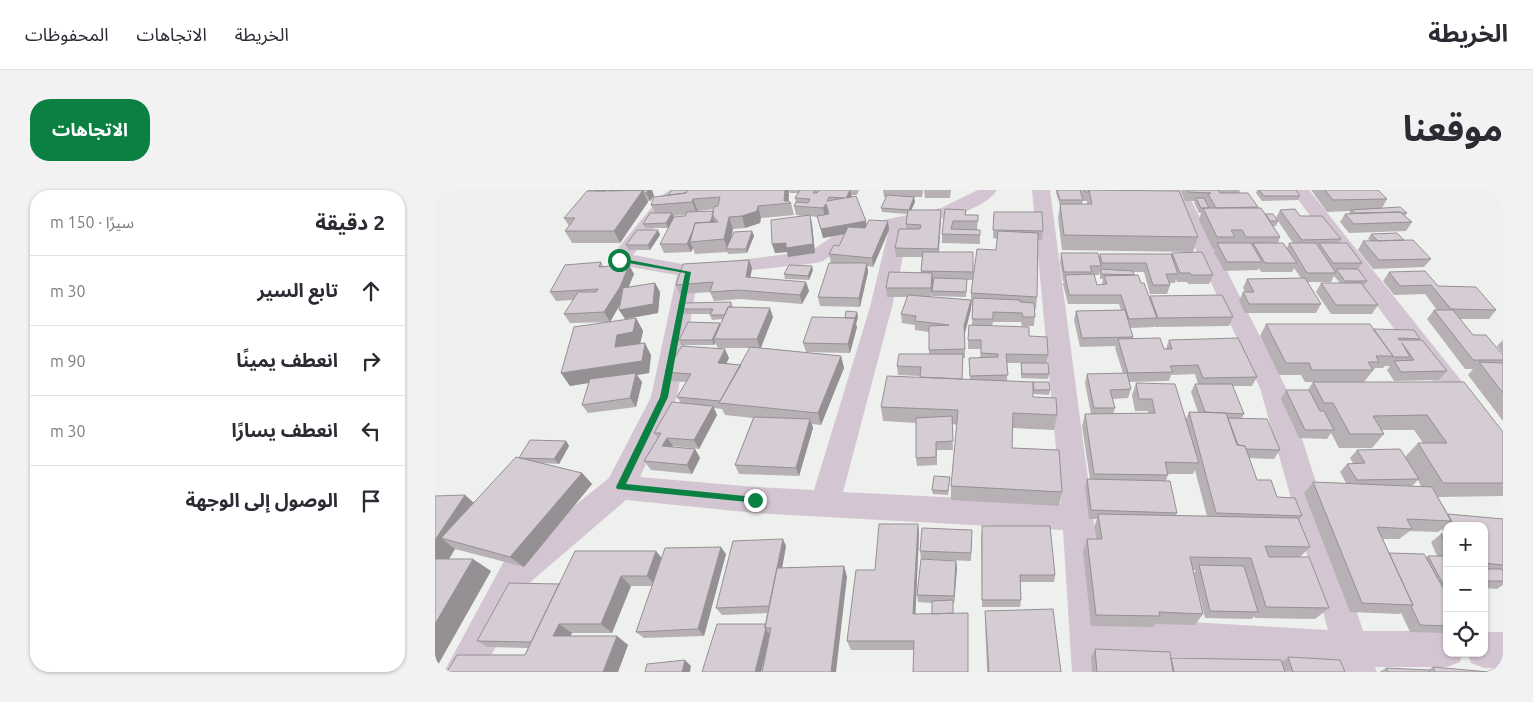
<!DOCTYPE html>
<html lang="ar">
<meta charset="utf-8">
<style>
:root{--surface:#fff;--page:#f2f2f3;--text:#2b2b33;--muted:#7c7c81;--line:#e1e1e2;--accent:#0b8043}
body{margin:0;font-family:Ubuntu,"Noto Sans Arabic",sans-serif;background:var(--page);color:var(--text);direction:rtl}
.controls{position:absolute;right:15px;bottom:15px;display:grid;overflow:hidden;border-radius:10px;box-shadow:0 1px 4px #0004}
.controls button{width:45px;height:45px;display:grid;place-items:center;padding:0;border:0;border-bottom:1px solid var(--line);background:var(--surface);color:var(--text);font:25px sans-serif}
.stop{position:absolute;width:15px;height:15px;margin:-11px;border:4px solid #0b8043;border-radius:50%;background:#fff}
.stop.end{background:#0b8043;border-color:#fff;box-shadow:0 1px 5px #0008}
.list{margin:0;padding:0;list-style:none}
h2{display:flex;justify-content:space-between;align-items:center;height:65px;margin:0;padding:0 20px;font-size:21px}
h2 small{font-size:16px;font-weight:400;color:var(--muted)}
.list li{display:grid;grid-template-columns:32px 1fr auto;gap:15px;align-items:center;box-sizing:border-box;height:70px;padding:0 20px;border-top:1px solid var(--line)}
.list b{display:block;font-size:19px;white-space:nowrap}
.list em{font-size:16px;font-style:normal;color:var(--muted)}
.icon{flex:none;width:28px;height:28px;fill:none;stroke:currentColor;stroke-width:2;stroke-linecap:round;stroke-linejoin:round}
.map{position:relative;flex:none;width:1068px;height:482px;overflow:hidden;direction:ltr;border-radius:20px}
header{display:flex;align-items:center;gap:30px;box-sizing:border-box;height:70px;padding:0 25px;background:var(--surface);border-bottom:1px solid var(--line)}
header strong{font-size:24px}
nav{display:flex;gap:28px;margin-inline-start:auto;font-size:18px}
.intro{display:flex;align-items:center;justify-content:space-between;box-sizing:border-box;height:120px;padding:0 30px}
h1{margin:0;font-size:35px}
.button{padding:12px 22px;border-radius:20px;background:var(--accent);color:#fff;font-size:18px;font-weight:700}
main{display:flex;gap:30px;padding:0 30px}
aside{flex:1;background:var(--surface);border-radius:20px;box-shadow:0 1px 4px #0004}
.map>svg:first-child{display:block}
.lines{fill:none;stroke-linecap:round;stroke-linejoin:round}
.street{fill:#d4c5d2;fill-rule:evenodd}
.wall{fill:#b7b0b5;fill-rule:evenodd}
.shaded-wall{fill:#959094}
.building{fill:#d5cdd3;stroke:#959094;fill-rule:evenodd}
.route{fill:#0b8043}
</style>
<header>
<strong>الخريطة</strong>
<nav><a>الخريطة</a><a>الاتجاهات</a><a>المحفوظات</a></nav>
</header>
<div class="intro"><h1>موقعنا</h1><a class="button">الاتجاهات</a></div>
<main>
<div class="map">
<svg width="1068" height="482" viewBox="0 0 1068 482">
<rect width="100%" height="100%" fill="#eef0ed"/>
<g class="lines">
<path class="street" d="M235,0H257L238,14L198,65L253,75L260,77L264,81L242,207L205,287L320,297L379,300L435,117L454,39L424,46L388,71L381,73L280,84L273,82L269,78L273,74L376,61L410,38L506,18L543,0H562C548,22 499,31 475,35L457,117L408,302L626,313L597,0H615L658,327L669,427L893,440L825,198L733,0H751L851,198L928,441H1012V463H1028L1025,472L1012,477H940L942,482H904L903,476L673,463L675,482H637L628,340L320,323L191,310L92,395L48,482H9L68,373L174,288L216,207L242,85L184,75L177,73L174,69L226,6Z
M856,0H874L1068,243V275L1058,272Z
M1049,442H1068V478H1049L1036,473L1032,463H1049Z"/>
</g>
<path class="wall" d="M153,0H217L219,6L215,11H212L213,12L185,53H137L130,41L134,36L129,28L154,1Z
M237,0H354V11L356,13L359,25L326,28L325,33L310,38L298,39L296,47L317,41L319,46L312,63L293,64L292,62L260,64L258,58L256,62L229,63L225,54L251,25L238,26L239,27L233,38H210L208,34L220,23L216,15L233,5ZM279,19L278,21L262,22L263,21Z
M354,0H424L422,5H416L431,35L454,40L438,77L432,76L433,82L425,117L385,116L383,107L396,73L394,64L404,56L409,44L388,48L382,27L375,26L377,34L380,63L353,67L352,62L340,63L370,26L361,25L359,16L361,13L360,8L363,3H355Z
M448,0H488L487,7H479L480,12L476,20L506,29L504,62H538V90H532L531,107L497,106V101L499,90H498L496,107L536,110V119L530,144V168H528L527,189L535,190L534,168H545L546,159H533V150L537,135L538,116H536V103L561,60L563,49L558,48L559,22L608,41L607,50H603L602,107L601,119H600L599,136H587L586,132H558L557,136L594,146L613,165L612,173L614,184L613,189L586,188V173H572V191L598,207L622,225L619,240L578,238L577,258L627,302L624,316L516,310V296L522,235L517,234L518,260H502V275L482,276L481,268V233L448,231L446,217L485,187V186L463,185L462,176L494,164V142L480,140V135L467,133L466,124L472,107H452L451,98L486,82L487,67H461L460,58L471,39V34L472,24L447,22L446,18L452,7H449Z
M489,0H516L515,8H490Z
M621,0H693L763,47L758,62L627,60L623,28L625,15L621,3ZM648,9V11H652V14H647Z
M746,0H805L804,3L831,24L843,31L841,36H838L845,47L843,53L852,58L854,53H858L841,28L845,20L865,26L906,49L904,53L927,73L923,79L932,91L929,95H928L943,115L937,124H896L881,102L886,93H905L899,86L896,92H872L886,114L881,123H810L804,111L808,102H810L808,98L812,89L866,88L859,78L857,82H826L824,78L823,80L789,81L779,62L780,59H778L764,30L766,23H764L759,12L760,11H750Z
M822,0H824L865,6L863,10L827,11L821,3Z
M876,0H944L943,1L952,9L947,18L972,23L970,26L977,32L971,41L914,43L905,32L910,24H914L915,21L892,22Z
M510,19L531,20V25H543L542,40H545V54L507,53V44Z
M223,40L225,45L215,60H193L191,55Z
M936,44L969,50L996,69L989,77L938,79L923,60L928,51H936L933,49Z
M626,63L664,67L665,64H736L737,63L778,85L774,94H753L752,92H742L741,89L740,93H734L735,95L732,104H715L709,82H698L699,85L706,93L714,108L715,106L798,127L794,136L720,137L719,135V137L695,138L698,147L697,149L729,159H731L734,150L822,187L817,196H798L809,224L806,229L845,260L839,269L814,268L822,290L842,307L867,326L864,330L875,357L865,367L894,418L880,429L820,428L819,426L817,429L770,428L759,383L761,380H758L768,424L760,435L720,434L718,437L656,436L648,361L652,349H661L659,337L662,329H654L650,297L652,289H655L647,236L650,224H656L650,193L652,184L688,183L680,158L681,156L645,157L639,130L641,121L686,120L684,114H633L628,94L629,91H628L625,72ZM665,81V89H668L667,94L662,95L659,85H664ZM760,184L763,194H760L756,202L763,222H754L751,229L701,193L697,205L700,221H713V223L678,224L680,218L677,209L693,208L696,199L694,192L734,191L736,185ZM760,280L772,326L741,325L742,323L731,291L733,284H758Z
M166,72L168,76L194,75L199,84L193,97L220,93L225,102L223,123L190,129L185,114L175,132L135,133L129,124L138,110L121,111L115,102Z
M317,78L315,88L371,92L374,101L367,114L306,109L279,111L275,102L245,104L241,95Z
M378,80L374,90L350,89L349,84Z
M954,82L1003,96L1061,120L1054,129H1025L1038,145L1068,165V231L1033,185L1038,179H1030L992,129L999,120H1002L990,104L959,105L948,91Z
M296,112L298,117L338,127L326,158L406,166L409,178L386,235L377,234L378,238L364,286L304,284L300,275L318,228L290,225L287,219L279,218L282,225L264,259L238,256L237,257L260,259L265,268L257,284L216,280L209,271L223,249L219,243L246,213L242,207L251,192L235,191L230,182L294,168L291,173L306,175L315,158H283L280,153L279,155H246L244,150L286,134L288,129L277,130L275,125L276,124H246L244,119Z
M422,122L423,127L421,134L422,137L415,163L371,162L368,153L410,128Z
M201,128L208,141L205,153L216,165L214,183L202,185L207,192L201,217L153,223L147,215L154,193L135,196L126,183Z
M831,134L938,139L985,149L984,150L1012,181L1004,190L959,191L952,180L955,176H950L948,178H940L929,192L1068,242V306L1003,307L1013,324L1068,329V395L1062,399L1049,398V336H1012V443L975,442L966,423L964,424L915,422L869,303L878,292L911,293L905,282L912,274L918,273L915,268L922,260L970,267L983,253H988L979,240H947L949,244L937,258H904L896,243L892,249L864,248L846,209L851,200H873L878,192H891H870L866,185H844L825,146ZM983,290L986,296H977ZM1007,339L1009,344H1006L996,352L1002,366H993L991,367L954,363L948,349H964L975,341L1003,342Z
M1068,150V164L1062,156Z
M598,192L615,200L614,205L598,204Z
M131,251L134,256L124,274L105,273L147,283L157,294L89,377L20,359L14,369L56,381L0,480V306L39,313L84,268Z
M515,287L513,305L498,304L497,300Z
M483,334L484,344L480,424H497V413L483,412L482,405L521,371L522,378L519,414L518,413L479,460H416L412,451Z
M537,340L536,371L486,369L485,361Z
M546,344L620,385L619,392H585L586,410L585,417H547Z
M351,356L347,378L409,376L412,387L332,460L326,482H267L330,434L332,423L287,425L281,418Z
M291,364L269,446L209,448L201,442L217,396H196L177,443H137L135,446H182L193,455L183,482H12L90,465L93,458L53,457L42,451L124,394L227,367Z
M550,421L626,482H552L550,430Z
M660,459L736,468L847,472L853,467L910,482H657L656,467Z
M1063,476L1068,482H944L951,478L993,480L998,477L1051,482Z"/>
<path class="shaded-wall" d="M205,0H212L209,3L213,12L185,53L179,41Z
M213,0H217L219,6L215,11L211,3Z
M350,0H354V1L353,14L349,11Z
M415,0L417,8H411Z
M479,7L480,12L474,25V20Z
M258,9L263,21L262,24L257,12Z
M391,14L393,22L390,27L388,18Z
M323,16L326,28L325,33L310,38L307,26Z
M506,20V29L503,68V59Z
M237,23L239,27L233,38L231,33Z
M375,25L377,34L380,63L353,67L352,62L340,63L337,54Z
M277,26L281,34L273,36Z
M294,27L298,39L294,59H292L289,49Z
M431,31L432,40L388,48L386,39Z
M453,31L454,40L438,77L437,68Z
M260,36L255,52L258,58L256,62L252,54Z
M223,40L225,45L215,60L213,55Z
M317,41L319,46L312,63L311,59Z
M314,70L317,78L314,96L311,87Z
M432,73L433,82L425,117L424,108Z
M194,75L199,84L190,106L175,132L169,122Z
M377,76L378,80L374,90L373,86Z
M497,83L498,92L496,107V98Z
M371,92L374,101L367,114L365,105Z
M220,93L225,102L223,123L190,129L184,120Z
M536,110V119L529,145V136Z
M335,118L338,127L325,159L322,149Z
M422,122L423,127L421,134L422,137L415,163L413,154Z
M201,128L208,141L205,155L180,157L182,145Z
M285,133L287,138L279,149L280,153L279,155L277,150Z
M210,153L216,165L214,183L202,185L207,192L201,217L195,208L201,185L135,196L126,183Z
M290,159L294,168L287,182L283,173Z
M406,166L409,178L386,235L383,223Z
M278,216L282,225L264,259L259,250Z
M375,229L378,238L364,286L361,278Z
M232,248L238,256L233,265L227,256Z
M131,251L134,256L124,274L119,269Z
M260,259L265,268L257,284L252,275Z
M147,283L157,294L89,377L75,367Z
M30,305L46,319L6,348L20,359L6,382L0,378V350Z
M483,334L484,344L480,434L478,424Z
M348,349L351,356L339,423L335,416Z
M286,357L291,364L269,446L263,439Z
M221,361L230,372L221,396L212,386Z
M38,369L56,381L0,480V434Z
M521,371L522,378L519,414V406Z
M409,376L412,387L401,482H396Z
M186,386L196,396L177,443L166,434Z
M124,434L137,443L131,455L118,446Z
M330,438L335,445L326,482H320Z
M182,446L193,455L183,482H168Z
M250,470L256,476L255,482H247Z"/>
<path class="building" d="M160,0H171V1H160Z
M175,0H213L211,3H209L208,0L174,1Z
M208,0L179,41H130L140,28H129L152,1Z
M237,0H252L251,3L233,5Z
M252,0H350L349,11H353L356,13L323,16L322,21L307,26L294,27L289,49L255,52L260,33L283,32L277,25L279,17L283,16L285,7L258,9L257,12L216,15L219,7L251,3Z
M365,0H380L378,3H382L384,0H415L411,8L421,6L431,31L386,39L382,26L394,24L391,14L388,18L359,16L361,12L373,13L375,9L360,8ZM394,7L410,8L392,11Z
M622,0H645L648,10H625Z
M649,0H654V2H650Z
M654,0L744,1L763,47L629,45L625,14H657Z
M752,0H783L785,3H813L823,17L781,18L773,4L776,3L753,2Z
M824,0H861L865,6H829Z
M890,0H943L952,9L898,10Z
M452,5L479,7L474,20L446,18Z
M761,8H769L774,18H766Z
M965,17L972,23H967L965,22L920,23L916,20Z
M768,18H826L845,47H811L807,40H796L800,47H782Z
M510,19L531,20L530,25H543V31H518L516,39L545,40V45L507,44Z
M860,19L865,26H887L906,49L867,50L845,20Z
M473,20H506L503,59L460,58L464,39H485L486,35L471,34Z
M278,21V25L275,32L260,33L258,40L252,54H225L239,27L250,26L252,22Z
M559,22H607L608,41L558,40Z
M965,22L977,32L919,34L910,24Z
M215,23H237L231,33L208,34Z
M831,24H838L843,31H835Z
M375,25L378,54L351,58V53L337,54L336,30Z
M434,30L453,31L437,68L394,64L399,55L404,56L413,37L430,38Z
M202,40H223L213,55H191Z
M317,41L311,59H291L299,42Z
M563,41L603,43L602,107L536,103L542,59L561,60Z
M962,43L969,50L943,51L936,44Z
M978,50L996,69L944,70L928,51Z
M782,53H816L827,72H792Z
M818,53H848L862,73H830Z
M854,53H881L901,83H872Z
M884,53H912L927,73H898Z
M488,62H538V82L486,81Z
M767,62L778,85H756L755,83H745L737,63Z
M626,63H663L666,76H655L657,82H629Z
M665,64H736L743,84H731L735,95H718L711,73H667Z
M314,70L311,87L371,92L365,105L303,100L275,102L278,92L241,95L248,74Z
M166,72L164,77L194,75L185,97L169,122L129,124L143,102H161L163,99L115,102L130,75Z
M394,73H432L424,108L383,107Z
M354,75L377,76L373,86L349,84Z
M666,79L698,81L699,85L666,84Z
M901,79H923L932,91H910Z
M990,81L1003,96L1041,97L1061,120L1016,119L996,95L965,96L954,82Z
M454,82L497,83L496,98H451Z
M659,84L662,95L672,94L669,86L703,85L706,93H709L722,128L694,129L686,105H634L630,85Z
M499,88L532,89L531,102L497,101Z
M870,88L886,114H814L808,102H819L812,89Z
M220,93L218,114L184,120L188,98Z
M886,93H926L943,115H901Z
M473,105L536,110L529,136L530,159L494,160V136L514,135L480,131L481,126L466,124Z
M787,105L798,127L723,128L715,106Z
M538,108L585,110V112L599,113L600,127H588L587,123L558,122V129H537Z
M296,112L295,117H293L290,125H275L278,119H244L247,113Z
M293,117L335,118L322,149H279Z
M690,120L698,147L647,148L641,121Z
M999,120H1018L1038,145H1051L1068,165V170H1038Z
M411,121L422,122L420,129V128H410Z
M377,127L420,128L413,154L368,153Z
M201,128L198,142L182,145L180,157L210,153L207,171L126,183L139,137Z
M253,132L285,133L277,150H244Z
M831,134H935L958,166H941L944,172H933L938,180H877L874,173H851Z
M534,135L594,137V146L612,147L613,165L571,164L573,185L535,186L534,168L563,167V164L546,163V150H533Z
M938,139L979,140L985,149L963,148L964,150H987L1012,181L966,182L959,171L979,170L967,153L975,167H957L958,166Z
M725,148L729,159H737L734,150L803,148L822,187L768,188L763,175L735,176L738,182L693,183L683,149Z
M247,156L290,159L283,173L306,175L285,211L242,207L256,184L230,182Z
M315,157L406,166L383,223L284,213Z
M464,164H528L527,189L485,187L486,177L462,176Z
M1044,172L1068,173V203Z
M586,173H613L614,184H587Z
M201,183L195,208L147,215L155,189Z
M692,183L696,199L675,200L680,218H659L652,184Z
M452,186L598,192V207L621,208L622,225L578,223L577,258L624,260L627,302L516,296L523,220L446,217Z
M598,192H614L615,200H599Z
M878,192H1029L1068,242V293H1008L983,253H1012L992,225L938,226L949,244H915L898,213H889Z
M701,193L740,194L764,273L730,272L733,285L659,284L650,224L720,223L717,209H704Z
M760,194H797L809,224L770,222Z
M851,200H874L885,221H889L899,240H870Z
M237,212L278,216L259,250L232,248L227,256L260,259L252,275L209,271L226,243H219Z
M754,222L791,223L802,255L810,256L822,290H836L842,307L860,308L867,326L781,323Z
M517,226L518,251L501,252V267L481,268V228Z
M319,227L375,229L361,278L300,275Z
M793,228L832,229L845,260L811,259L810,256L803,255Z
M95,250L131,251L119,269L84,268Z
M965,259L984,289L922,290L912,274L930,273L922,260Z
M81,267L147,283L75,367L6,348Z
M499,286L515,287L513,301L497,300Z
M652,289L735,291L742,323L656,320Z
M878,292L997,297L1016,331L972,329L977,339L942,337L978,415L927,413Z
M30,305L0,350V306Z
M663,324L863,328L875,357L830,356L834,367H874L894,418L831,417L816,368L755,367L768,424L724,422L725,426L661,425L652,349H667Z
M1013,324L1068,329V375L1049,373V336H1019Z
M444,334H483L478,424L533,423V482H478L479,451H412L421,380H440Z
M547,336H615L620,385H585L586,410H547Z
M487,338L537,340L536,363L485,361Z
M1006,344H1012V357Z
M348,349L334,416L281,418L298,351Z
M286,357L263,439L201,442L230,358Z
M140,361H221L212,386H186L166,434H124L118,446H182L168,482H12L22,465H90Z
M954,363L989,364L1012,405V436L985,435L976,416L978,415Z
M993,366H1012V401Z
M0,369H38L0,434Z
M486,369L521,371L519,406L482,405Z
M764,375L809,376L823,422L775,421Z
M409,376L396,482H327L336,438H330L342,378Z
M1049,379H1067L1068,381V391H1049Z
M74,393L124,394L96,452L42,451Z
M518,410V423L497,424V411Z
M618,419L626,482H554L550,421Z
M282,434H330V438H331L320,482H267Z
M660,459L735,462L738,482H662Z
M853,467L905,470L910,482H858Z
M736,468L846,470L850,482H739Z
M250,470L247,482H210L212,474Z
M1063,476H1068V482H1066Z
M998,477L1054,482H1000Z
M951,478L994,480L995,482H953Z"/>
<path class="route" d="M184,68L256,82L233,207L191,294L320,307L324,310L323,313L182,299L181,297L225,207L250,83L182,71Z"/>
</svg>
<div class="controls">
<button>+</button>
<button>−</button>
<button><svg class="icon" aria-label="locate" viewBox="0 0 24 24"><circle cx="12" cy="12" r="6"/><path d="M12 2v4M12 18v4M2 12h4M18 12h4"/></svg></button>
</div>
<div class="stop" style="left:184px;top:70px"></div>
<div class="stop end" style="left:320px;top:310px"></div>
</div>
<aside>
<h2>2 دقيقة<small>سيرًا · 150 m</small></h2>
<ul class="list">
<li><svg class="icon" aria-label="ahead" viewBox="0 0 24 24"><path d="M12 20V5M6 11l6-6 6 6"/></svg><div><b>تابع السير</b></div><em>30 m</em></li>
<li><svg class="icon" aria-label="right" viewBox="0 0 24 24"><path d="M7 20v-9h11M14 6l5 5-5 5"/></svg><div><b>انعطف يمينًا</b></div><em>90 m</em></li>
<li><svg class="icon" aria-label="left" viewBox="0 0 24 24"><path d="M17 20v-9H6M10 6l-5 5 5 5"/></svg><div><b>انعطف يسارًا</b></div><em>30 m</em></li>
<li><svg class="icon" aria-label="arrive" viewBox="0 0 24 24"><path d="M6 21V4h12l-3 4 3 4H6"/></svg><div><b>الوصول إلى الوجهة</b></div></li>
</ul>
</aside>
</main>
